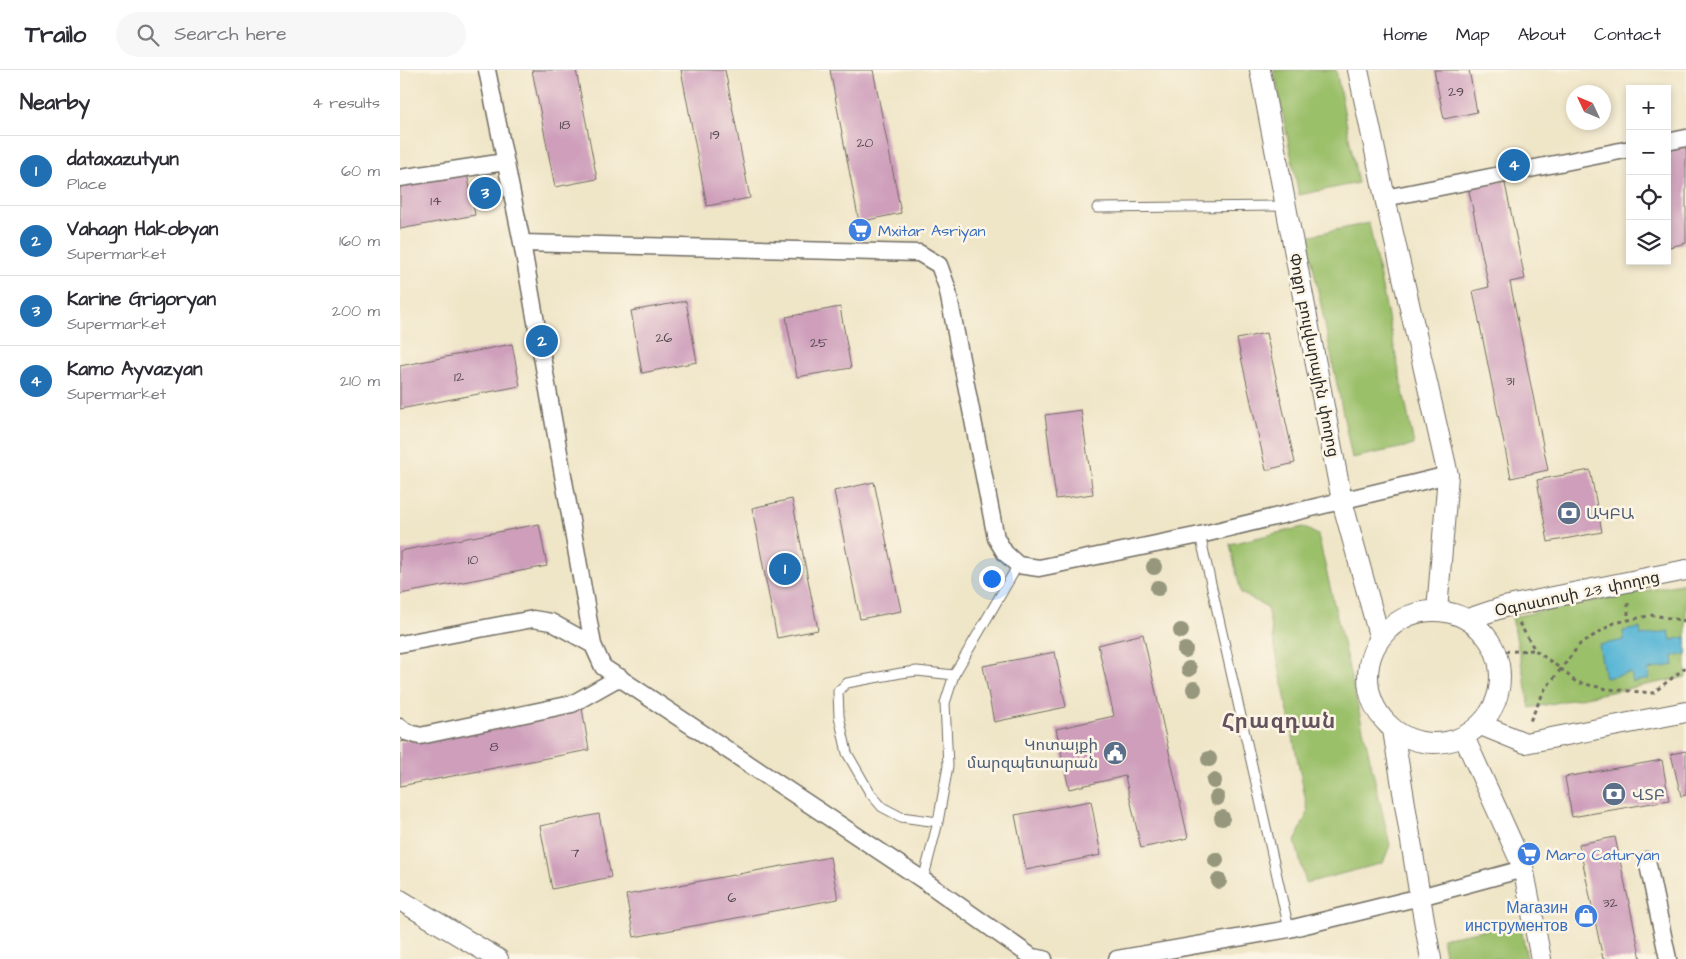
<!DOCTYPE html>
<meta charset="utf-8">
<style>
:root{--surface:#fff;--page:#f7f7f7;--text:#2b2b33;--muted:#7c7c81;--line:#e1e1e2;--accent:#1f6fb2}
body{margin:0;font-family:"Architects Daughter","Noto Sans Armenian",sans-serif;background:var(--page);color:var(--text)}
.controls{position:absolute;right:15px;top:15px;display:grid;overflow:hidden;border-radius:0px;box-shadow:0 2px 8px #0003}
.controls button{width:45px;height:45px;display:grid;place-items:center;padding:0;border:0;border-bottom:1px solid var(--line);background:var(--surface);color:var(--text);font:25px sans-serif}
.compass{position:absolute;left:1166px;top:15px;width:45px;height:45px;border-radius:50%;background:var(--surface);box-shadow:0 2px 8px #0003;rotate:314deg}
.you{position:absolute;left:591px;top:508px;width:18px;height:18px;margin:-12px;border:4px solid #fff;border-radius:50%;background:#1a73e8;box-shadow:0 0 0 8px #1a73e833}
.badge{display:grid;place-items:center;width:32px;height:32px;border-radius:50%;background:var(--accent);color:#fff;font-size:16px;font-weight:700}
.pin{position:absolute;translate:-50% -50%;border:2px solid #fff;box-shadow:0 1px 5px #0006}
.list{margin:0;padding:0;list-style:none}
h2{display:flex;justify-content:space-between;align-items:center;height:65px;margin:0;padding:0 20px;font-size:21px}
h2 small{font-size:16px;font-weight:400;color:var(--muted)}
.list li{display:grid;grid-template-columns:32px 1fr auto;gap:15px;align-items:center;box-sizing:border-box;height:70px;padding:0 20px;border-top:1px solid var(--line)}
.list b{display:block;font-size:19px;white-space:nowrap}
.list p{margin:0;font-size:16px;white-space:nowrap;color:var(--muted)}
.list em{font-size:16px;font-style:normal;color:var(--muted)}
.icon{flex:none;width:28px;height:28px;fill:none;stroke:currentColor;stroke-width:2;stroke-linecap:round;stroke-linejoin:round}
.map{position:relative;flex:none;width:1286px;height:889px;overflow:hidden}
header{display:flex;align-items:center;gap:30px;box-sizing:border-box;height:70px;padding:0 25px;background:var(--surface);border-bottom:1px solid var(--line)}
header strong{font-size:24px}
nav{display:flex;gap:28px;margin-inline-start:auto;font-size:18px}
.search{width:350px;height:45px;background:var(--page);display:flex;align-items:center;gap:12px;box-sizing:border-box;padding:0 18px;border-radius:28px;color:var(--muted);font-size:19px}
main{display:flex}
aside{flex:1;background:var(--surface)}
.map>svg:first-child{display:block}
.green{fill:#9bc06a;stroke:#63764a}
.water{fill:#57b5d6;stroke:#417080}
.building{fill:#ce9ebb}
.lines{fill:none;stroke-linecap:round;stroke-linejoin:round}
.service-casing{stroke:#706c62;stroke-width:11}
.minor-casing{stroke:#706c62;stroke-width:19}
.tertiary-casing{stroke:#706c62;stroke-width:22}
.path{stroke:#706c62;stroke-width:3;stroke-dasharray:4 4;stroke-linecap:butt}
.service{stroke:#fff;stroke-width:9}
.minor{stroke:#fff;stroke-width:16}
.tertiary{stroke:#fff;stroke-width:20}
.tree{fill:#96977c}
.labels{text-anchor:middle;stroke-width:5;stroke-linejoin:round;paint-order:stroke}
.number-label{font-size:14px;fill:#54484f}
.shop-label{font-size:16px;fill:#366cbe;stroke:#fcf5e5;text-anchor:start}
.street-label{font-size:16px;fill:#2b2b2b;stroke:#fcf5e5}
.service-label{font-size:16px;fill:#4e5e75;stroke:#fcf5e5;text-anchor:start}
.district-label{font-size:21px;font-weight:bold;letter-spacing:1px;fill:#64535d;stroke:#fcf5e5}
</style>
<header>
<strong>Trailo</strong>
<div class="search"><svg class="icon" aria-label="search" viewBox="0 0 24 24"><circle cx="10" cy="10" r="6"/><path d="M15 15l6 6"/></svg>Search here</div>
<nav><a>Home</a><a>Map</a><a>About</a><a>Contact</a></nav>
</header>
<main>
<aside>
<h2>Nearby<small>4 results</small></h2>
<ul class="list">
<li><span class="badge">1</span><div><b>dataxazutyun</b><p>Place</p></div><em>60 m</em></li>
<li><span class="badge">2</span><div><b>Vahagn Hakobyan</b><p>Supermarket</p></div><em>160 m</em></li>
<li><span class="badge">3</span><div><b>Karine Grigoryan</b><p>Supermarket</p></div><em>200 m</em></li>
<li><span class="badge">4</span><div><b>Kamo Ayvazyan</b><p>Supermarket</p></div><em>210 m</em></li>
</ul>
</aside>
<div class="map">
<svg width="1286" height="889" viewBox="0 0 1286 889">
<rect width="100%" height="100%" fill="#fcf5e5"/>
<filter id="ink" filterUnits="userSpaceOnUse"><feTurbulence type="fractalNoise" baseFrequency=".02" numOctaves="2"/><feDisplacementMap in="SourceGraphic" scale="10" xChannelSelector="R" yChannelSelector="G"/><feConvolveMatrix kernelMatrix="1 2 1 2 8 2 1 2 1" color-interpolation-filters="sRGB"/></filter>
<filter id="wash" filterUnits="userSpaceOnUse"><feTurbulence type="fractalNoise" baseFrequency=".0096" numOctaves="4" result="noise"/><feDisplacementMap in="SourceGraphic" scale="20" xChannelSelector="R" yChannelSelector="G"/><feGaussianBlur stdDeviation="1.12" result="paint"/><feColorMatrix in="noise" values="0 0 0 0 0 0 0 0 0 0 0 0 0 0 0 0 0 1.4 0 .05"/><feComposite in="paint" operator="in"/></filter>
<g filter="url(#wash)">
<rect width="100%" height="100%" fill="#efe5c7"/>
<path class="green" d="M874,0H936L958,113L899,125Z
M969,153L1014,375L952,388L907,166Z
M903,457L918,465L990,775L983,793L906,813L895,771L908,742L867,537L841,523L830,474Z
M1286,513V607L1130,638L1112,547Z
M1120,853L1127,889H1046L1042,868Z"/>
<path class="water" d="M1240,558L1241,566L1269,561L1271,570L1286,567V584L1273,586L1274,595L1248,600L1249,609L1233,612L1231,603L1205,608L1199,575L1224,570L1223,561Z"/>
<g id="blocks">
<path class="building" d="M132,0H176L197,109L155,117Z
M281,0H325L350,128L307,136Z
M430,0H473L501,143L459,152Z
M1034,0H1069L1077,42L1044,49Z
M1284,72L1286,81V173L1270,177L1267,166V75Z
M67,103L75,145L0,159V115Z
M1104,109L1125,209L1110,212L1148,400L1111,408L1073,221L1089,217L1068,116Z
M286,231L297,292L242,303L231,241Z
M440,237L451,298L397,307L386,247Z
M866,263L895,393L866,400L837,269Z
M112,274L120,316L0,339V296Z
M681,340L693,424L656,429L645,345Z
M1190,400L1202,462L1148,472L1137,410Z
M474,412L501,541L460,549L434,421Z
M392,429L418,560L377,568L352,438Z
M139,454L147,496L0,524V481Z
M743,564L788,768L741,778L725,706L669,719L656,659L714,646L698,575Z
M655,582L666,637L594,652L583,596Z
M182,638L189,680L0,716V672Z
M1286,681V725L1281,726L1271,684Z
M1262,690L1269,730L1172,747L1165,707Z
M691,731L701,785L626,800L615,745Z
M199,744L211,807L152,819L140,756Z
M1215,767L1241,889H1203L1179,774Z
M430,787L438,829L234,867L226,825Z"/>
</g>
</g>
<g filter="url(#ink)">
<use href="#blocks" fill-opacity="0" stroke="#706c62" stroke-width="1"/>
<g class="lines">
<g class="service-casing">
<path id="service" d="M697,138L886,136
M800,465L889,859
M538,752L501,747L482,737L470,723L447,683L439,646L438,621L447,613L501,603L517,601L554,605
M523,810L538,752L548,696L545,633L554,605L618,495"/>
</g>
<g class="minor-casing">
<path id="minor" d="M87,0L122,173L193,575L203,597L523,810L632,887L644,889
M1267,72L1286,68
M0,108L105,92
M985,128L1230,79
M122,173L519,183L539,195L547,217L596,468L605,483L618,495L639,498L800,465L1048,405
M0,574L133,549L151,552L193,575
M0,657L6,662L20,666L172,634L220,607
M1247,790L1268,889
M717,889L889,859L1020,827L1123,799"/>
</g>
<g class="tertiary-casing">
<path id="tertiary" d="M860,0L942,431L980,569
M958,0L985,128L1048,405L1037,541
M968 607a66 66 0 1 1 132 0a66 66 0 1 1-132 0Z
M1068,549L1104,537L1286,500
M1081,655L1125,673L1286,642
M993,660L1020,827L1031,889
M1064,667L1123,797L1141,889
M0,830L98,889"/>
</g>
<path class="path" d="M1228,533V550
M1286,551L1253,545L1214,553L1180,574L1161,599L1176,612L1207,619L1253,623L1286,597
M1119,553L1135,580L1161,599L1145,619L1130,651
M1097,582L1135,580"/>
<use href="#service" class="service"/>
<use href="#minor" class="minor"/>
<use href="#tertiary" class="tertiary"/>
</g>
<g class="tree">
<circle cx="754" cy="497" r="8"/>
<circle cx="758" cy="518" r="8"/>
<circle cx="781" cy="561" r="8"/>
<circle cx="785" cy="580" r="8"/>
<circle cx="789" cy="599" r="8"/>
<circle cx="794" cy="619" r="8"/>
<circle cx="809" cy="689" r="8"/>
<circle cx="814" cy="711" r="8"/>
<circle cx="817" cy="728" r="8"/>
<circle cx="822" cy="748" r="8"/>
<circle cx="816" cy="790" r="8"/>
<circle cx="819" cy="811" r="8"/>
</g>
</g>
<defs>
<g id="supermarket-disc" transform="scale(1.25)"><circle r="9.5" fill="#3f7fe0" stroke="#fcf5e5"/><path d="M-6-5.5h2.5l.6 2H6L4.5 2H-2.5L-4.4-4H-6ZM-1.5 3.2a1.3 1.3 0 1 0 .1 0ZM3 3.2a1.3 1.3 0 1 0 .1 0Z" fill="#fff"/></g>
<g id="bank-disc" transform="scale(1.25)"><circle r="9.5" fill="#5c6f8a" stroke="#fcf5e5"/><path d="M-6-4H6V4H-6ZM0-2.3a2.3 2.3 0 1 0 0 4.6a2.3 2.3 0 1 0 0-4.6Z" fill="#fff"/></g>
<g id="civic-disc" transform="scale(1.25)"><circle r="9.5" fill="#5c6f8a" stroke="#fcf5e5"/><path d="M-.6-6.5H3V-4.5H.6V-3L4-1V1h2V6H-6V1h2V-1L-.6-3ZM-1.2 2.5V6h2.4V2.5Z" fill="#fff"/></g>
<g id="shop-disc" transform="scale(1.25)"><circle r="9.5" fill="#3f7fe0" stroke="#fcf5e5"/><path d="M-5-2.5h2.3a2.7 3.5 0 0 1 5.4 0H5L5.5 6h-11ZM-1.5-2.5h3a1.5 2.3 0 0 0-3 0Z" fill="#fff"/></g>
</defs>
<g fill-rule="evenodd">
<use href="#supermarket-disc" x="460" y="160"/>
<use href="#bank-disc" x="1169" y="443"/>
<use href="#civic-disc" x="715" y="683"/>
<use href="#bank-disc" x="1214" y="724"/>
<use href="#supermarket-disc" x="1129" y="784"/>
<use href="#shop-disc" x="1186" y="846"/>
</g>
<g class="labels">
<g class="number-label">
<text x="1056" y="26">29</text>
<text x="165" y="59">18</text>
<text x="315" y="69">19</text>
<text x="465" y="77">20</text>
<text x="36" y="135">14</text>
<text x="264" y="272">26</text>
<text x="419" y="277">25</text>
<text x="59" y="311">12</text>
<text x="1110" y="315">31</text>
<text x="73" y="494">10</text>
<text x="94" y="681">8</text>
<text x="175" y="787">7</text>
<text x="332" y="832">6</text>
<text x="1210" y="837">32</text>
</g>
<g class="shop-label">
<text x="478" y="166">Mxitar Asriyan</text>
<text x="1146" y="790">Maro Caturyan</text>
<text x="1168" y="843" text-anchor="end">Магазин<tspan x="1168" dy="18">инструментов</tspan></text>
</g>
<g class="street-label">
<text transform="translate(915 285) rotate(79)" y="6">Փոքր բուլվարային փողոց</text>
<text transform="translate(1177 523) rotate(-12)" y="6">Օգոստոսի 23 փողոց</text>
</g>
<g class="service-label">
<text x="1186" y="449">ԱԿԲԱ</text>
<text x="698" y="680" text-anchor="end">Կոտայքի<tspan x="698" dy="18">մարզպետարան</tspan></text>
<text x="1232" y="730">ՎՏԲ</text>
</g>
<g class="district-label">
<text x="879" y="658">Հրազդան</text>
</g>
</g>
</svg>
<div class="controls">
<button>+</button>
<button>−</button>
<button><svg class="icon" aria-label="locate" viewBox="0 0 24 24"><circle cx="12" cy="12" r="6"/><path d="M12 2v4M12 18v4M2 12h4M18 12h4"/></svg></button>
<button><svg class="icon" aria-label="layers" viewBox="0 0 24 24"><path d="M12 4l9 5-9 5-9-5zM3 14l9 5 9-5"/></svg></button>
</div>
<svg class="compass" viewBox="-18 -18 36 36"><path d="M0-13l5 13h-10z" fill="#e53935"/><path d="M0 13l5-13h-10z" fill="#7c7c81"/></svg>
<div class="you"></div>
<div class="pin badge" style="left:385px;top:499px">1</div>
<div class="pin badge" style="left:142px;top:271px">2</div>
<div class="pin badge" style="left:85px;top:123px">3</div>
<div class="pin badge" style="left:1114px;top:95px">4</div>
</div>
</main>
